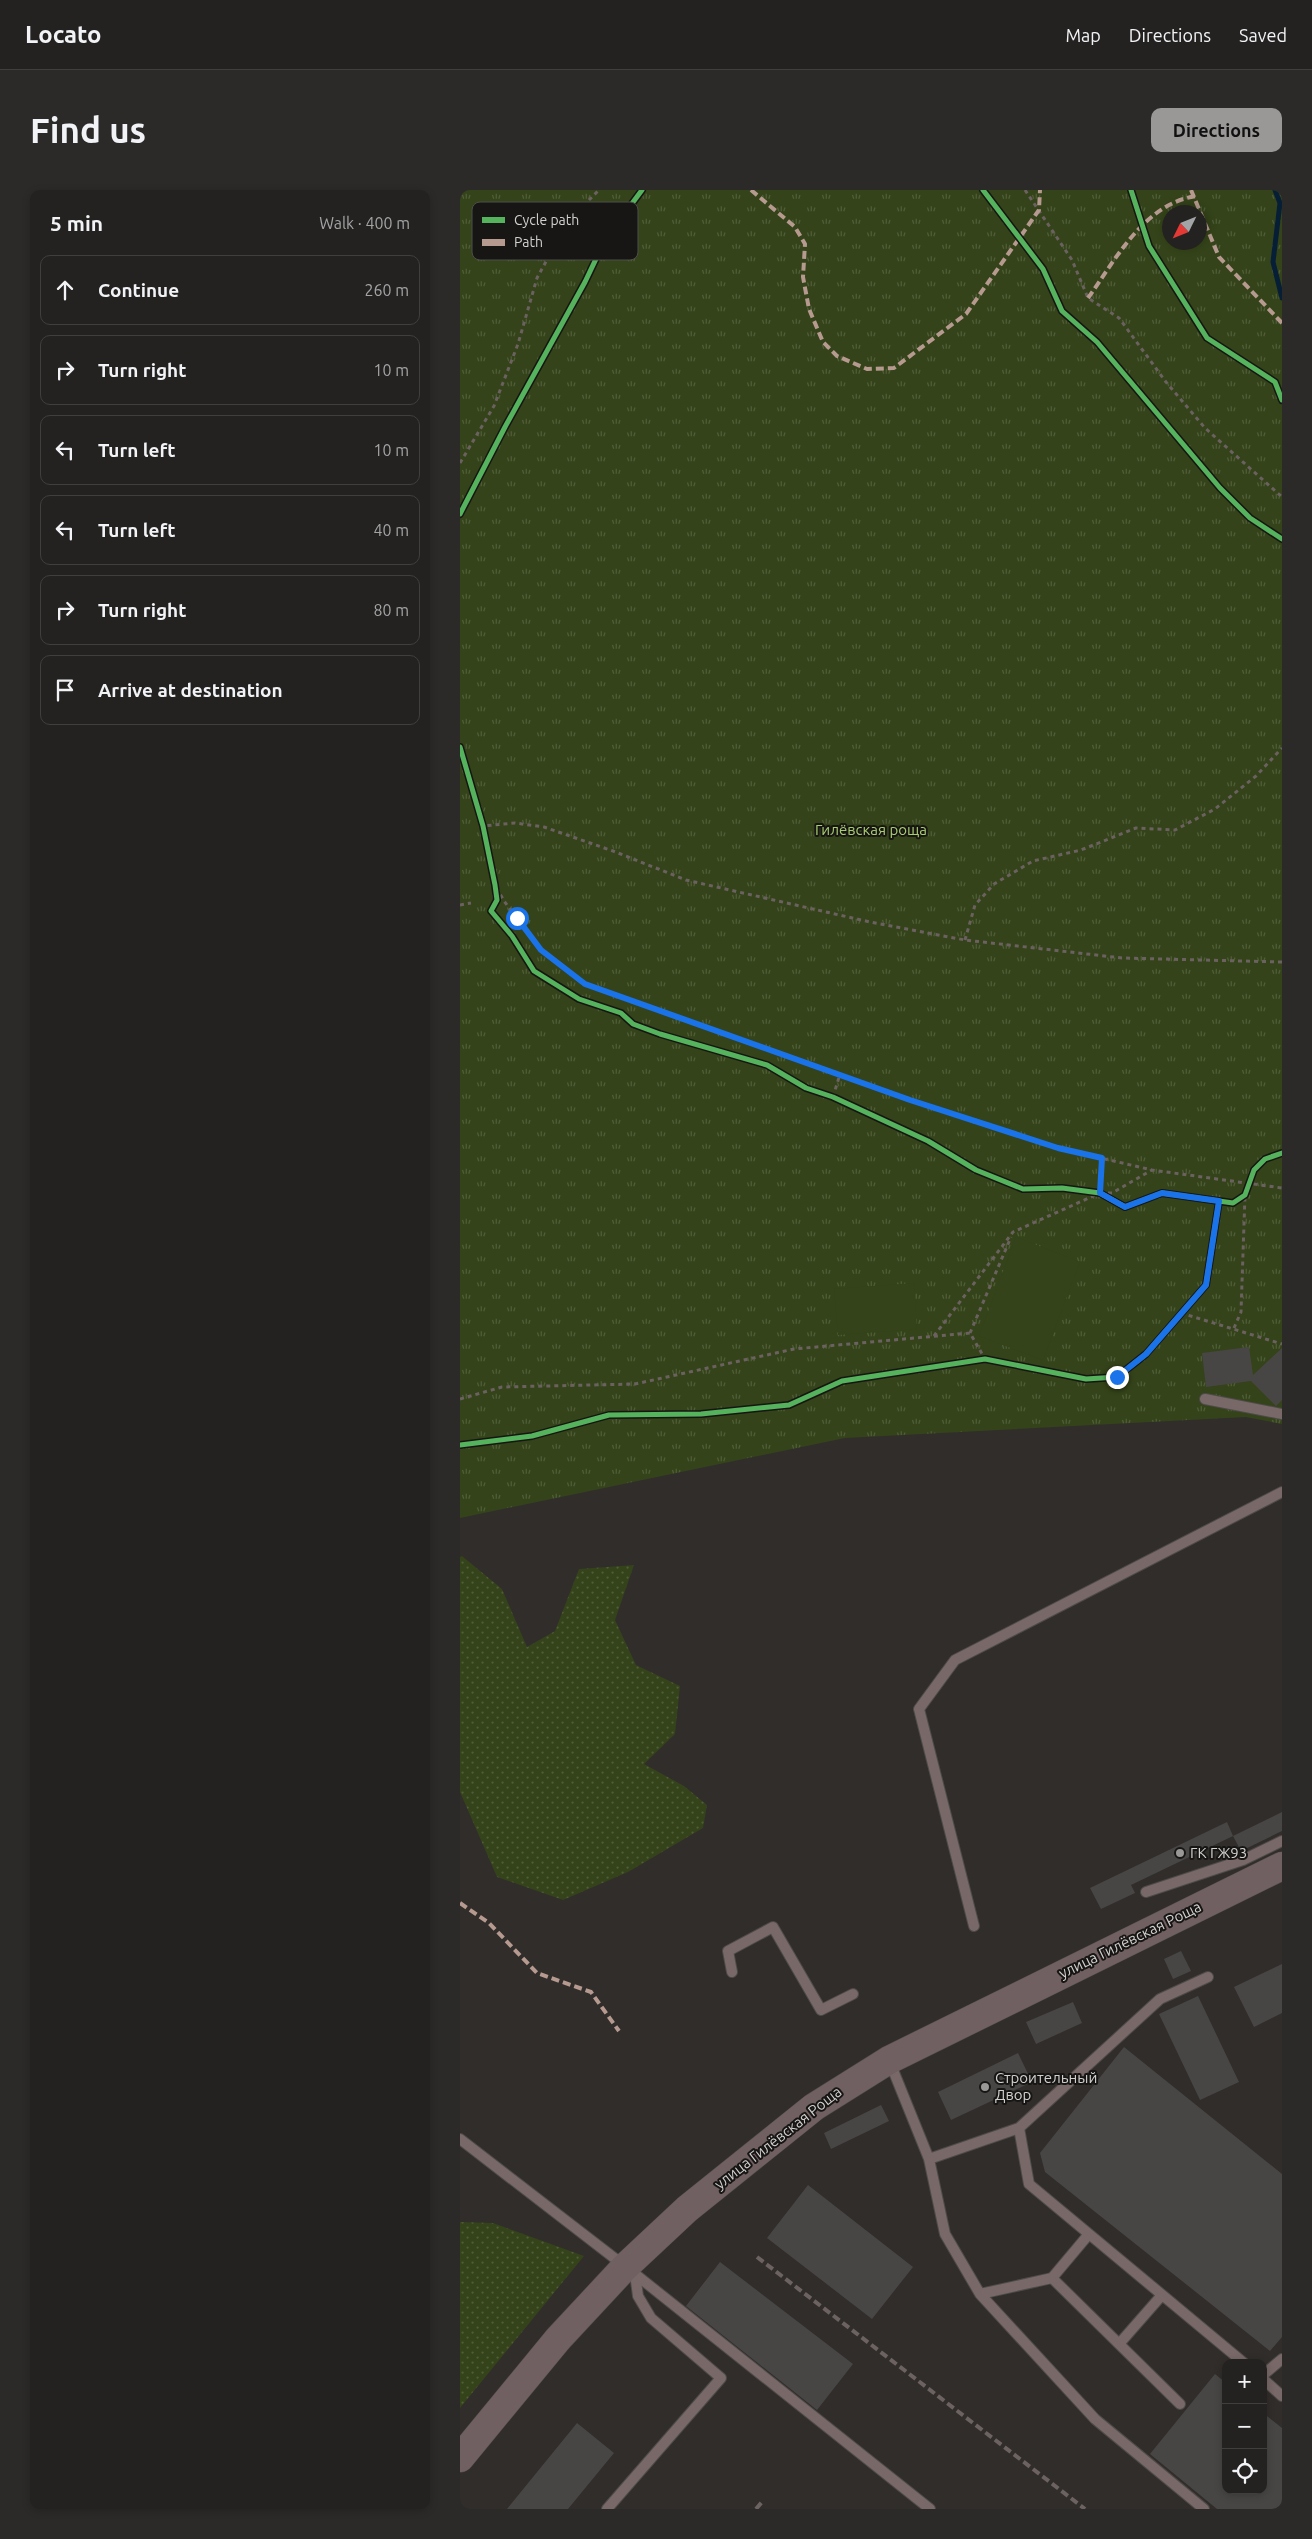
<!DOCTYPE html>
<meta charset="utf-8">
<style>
:root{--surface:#242220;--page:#2c2a29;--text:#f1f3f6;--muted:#a3a4a5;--line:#413f3e;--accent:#9a9896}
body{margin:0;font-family:Ubuntu,sans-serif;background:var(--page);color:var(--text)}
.controls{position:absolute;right:15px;bottom:15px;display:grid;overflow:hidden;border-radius:10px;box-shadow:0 2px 8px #0003}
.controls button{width:45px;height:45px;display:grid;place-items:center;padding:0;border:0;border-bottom:1px solid var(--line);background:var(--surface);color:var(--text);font:25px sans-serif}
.compass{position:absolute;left:702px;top:15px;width:45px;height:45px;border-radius:50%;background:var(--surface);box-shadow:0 2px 8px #0003;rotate:227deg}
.stop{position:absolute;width:15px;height:15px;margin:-11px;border:4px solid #1a73e8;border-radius:50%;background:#fff}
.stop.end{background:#1a73e8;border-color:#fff;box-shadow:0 1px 5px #0008}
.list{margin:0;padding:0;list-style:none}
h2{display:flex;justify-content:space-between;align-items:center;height:65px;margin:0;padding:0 20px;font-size:21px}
h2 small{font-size:16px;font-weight:400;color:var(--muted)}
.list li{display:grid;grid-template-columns:32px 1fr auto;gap:15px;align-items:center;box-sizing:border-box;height:70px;margin:0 10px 10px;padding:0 10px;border:1px solid var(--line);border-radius:10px}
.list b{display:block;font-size:19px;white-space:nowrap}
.list em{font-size:16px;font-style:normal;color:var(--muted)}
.icon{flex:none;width:28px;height:28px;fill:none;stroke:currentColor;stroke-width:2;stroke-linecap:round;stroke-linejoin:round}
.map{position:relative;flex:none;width:822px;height:2319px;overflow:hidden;border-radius:10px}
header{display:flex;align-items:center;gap:30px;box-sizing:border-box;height:70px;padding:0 25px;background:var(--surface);border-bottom:1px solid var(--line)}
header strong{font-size:24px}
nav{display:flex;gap:28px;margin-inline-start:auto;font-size:18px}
.intro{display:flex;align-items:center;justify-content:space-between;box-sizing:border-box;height:120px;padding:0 30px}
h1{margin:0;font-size:35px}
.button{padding:12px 22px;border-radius:10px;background:var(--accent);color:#111;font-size:18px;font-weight:700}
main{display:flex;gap:30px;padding:0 30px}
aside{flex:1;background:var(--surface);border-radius:10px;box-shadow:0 2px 8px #0003}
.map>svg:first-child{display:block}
.grass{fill:url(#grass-dots)}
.park{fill:url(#park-tufts);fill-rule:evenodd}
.pitch{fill:#344319}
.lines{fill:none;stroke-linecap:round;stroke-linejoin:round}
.stream{stroke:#061f37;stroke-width:5}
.building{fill:#484645}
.lane-casing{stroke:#4d4b49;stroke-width:12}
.secondary-casing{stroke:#4d4b49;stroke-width:29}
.path{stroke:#6b6161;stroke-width:3;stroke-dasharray:4 4;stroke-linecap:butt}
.lane{stroke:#786868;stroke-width:10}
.secondary{stroke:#716061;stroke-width:28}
.rail{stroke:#6b6261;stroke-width:4;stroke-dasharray:8 4;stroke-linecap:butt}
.quiet{stroke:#b69a8f;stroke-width:4;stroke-dasharray:8 4;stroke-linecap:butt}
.cycleway-casing{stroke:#171614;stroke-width:8}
.cycleway{stroke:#56b35d;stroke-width:5}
.route{stroke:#1a73e8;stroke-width:6}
.poi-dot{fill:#9a9896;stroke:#171614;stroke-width:2}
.labels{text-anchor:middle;stroke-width:4;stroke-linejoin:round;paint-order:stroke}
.park-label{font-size:15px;fill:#a9ce6f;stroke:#171614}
.poi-label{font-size:15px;fill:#d3d1cf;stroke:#171614;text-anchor:start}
.street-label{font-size:15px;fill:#d3d1cf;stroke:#171614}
.key{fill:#171614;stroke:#4f4e4c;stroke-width:1}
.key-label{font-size:14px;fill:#d3d1cf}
</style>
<header>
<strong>Locato</strong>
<nav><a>Map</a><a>Directions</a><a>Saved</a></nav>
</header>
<div class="intro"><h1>Find us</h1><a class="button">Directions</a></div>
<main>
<aside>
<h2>5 min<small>Walk · 400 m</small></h2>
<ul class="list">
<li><svg class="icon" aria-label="ahead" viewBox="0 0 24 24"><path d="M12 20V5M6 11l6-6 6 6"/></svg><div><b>Continue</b></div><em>260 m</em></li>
<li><svg class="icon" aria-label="right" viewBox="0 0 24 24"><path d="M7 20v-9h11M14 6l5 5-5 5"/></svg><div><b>Turn right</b></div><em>10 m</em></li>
<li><svg class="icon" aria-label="left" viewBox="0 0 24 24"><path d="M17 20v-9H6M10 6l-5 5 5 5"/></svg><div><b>Turn left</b></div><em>10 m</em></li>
<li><svg class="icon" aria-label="left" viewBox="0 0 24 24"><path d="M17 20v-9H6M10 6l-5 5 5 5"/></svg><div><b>Turn left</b></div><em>40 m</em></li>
<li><svg class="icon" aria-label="right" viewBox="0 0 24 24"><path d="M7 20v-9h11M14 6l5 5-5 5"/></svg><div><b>Turn right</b></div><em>80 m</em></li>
<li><svg class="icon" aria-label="arrive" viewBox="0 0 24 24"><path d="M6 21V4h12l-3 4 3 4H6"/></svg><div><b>Arrive at destination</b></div></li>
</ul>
</aside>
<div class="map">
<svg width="822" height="2319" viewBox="0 0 822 2319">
<defs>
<pattern id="grass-dots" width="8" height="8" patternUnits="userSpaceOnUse" patternTransform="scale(1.25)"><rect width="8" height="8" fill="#344319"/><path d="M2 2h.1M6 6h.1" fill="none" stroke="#505d39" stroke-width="1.8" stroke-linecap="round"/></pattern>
<pattern id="park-tufts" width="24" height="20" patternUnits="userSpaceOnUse" patternTransform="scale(1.25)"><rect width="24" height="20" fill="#344319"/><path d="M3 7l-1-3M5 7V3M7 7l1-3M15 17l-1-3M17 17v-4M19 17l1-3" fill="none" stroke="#505d39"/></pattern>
</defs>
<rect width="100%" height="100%" fill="#302d2b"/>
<path class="grass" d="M2,1366L42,1399L67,1457L95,1441L119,1379L174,1375L155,1430L176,1475L220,1496L215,1544L184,1574L224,1596L247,1615L243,1638L168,1682L103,1710L37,1687L0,1602V1367Z
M0,2032L33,2033L124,2066L0,2218Z"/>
<path class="park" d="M0,0H822V1234L786,1227L385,1248L0,1328ZM709,22H739V52H709Z"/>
<path class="pitch" d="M556,1047L620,1072L583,1170L519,1146Z
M454,1093L457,1139L378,1145L374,1099Z"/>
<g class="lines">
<path class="stream" d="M815,0L820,13L813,72L822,108"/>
</g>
<path class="building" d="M789,1157L793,1185L822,1158V1210L816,1216L791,1191L746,1197L742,1163Z
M822,1622V1641L781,1661L773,1646Z
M767,1632L773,1646L671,1695L675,1703L641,1719L630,1698Z
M721,1761L731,1781L713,1789L704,1769Z
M822,1774V1823L794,1837L774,1797Z
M738,1806L779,1892L740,1910L699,1824Z
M613,1812L622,1833L576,1854L566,1832Z
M664,1857L822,1984V2147L810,2161L585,1982L580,1963Z
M558,1863L572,1892L491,1930L478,1902Z
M421,1915L429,1931L371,1959L364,1943Z
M348,1995L453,2077L412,2129L307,2048Z
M260,2072L393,2174L357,2220L226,2116Z
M755,2184L766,2193V2300H803V2223L822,2238V2319H757L690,2264Z
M117,2233L154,2263L108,2319H47Z"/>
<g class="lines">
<g class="lane-casing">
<path id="lane" d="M745,1209L822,1224
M686,1702L783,1670L822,1651
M514,1736L459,1519L495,1470L822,1302
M272,1782L268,1761L313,1737L361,1820L393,1804
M429,1870L469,1969L485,2044L520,2104L635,2229L744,2319
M559,1938L569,1994L784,2173
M0,1949L175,2084L470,2319
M469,1969L559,1938L700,1809L748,1787
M592,2088L720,2214
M520,2104L592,2088L629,2044
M659,2154L702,2105
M803,2185L822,2169
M803,2189L822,2206
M147,2319L261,2188L191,2128L178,2106L175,2084"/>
</g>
<g class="secondary-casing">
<path id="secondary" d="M0,2268L98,2149L165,2077L227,2019L354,1917L429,1870L822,1676"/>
</g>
<path class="path" d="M565,0L612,70L628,108L659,128L706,192L745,238L822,307
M671,0L689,56L747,148L815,192L822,210
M0,273L34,216L58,154L77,88L109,30L139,0
M0,715L11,713
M505,750L515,715L534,694L573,671L621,660L676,638L715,640L755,619L796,586L822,558
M822,772L662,768L505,750L410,732L226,690L153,661L84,637L55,633L23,636L35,695L44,711L81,760L125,794L450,910L598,958L692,980L822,998
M373,907L380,884
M640,1003H652L692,980
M721,1123L822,1154
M774,1138L781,1122L785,1005
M510,1143L551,1047
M474,1146L553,1042L640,1003L642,968
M0,1209L42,1197L175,1194L334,1159L510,1143L525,1169"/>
<use href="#lane" class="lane"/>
<use href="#secondary" class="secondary"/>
<path class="rail" d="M297,2067L625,2319
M296,2319L302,2312"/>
<path class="quiet" d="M291,0L335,37L345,54L343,87L349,119L363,152L377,166L407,179L434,178L506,124L579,20L580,0
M731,0L759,67L822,133
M628,108C656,69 684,14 736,6
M0,1713L29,1733L77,1783L131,1802L159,1841"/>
<g class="cycleway-casing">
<path id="cycleway" d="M523,0L583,79L602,121L637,152L760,298L790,328L822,349
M671,0L689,56L747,148L815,192L822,210
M0,324L45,237L125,92L145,50L182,0
M0,557L23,636L35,695L37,710L31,721L52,746L74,781L119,809L161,823L173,834L200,844L307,875L346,898L373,907L468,951L516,980L563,999L602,998L640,1003L665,1017L702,1003L773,1013L785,1005L794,980L805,969L822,963
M0,1255L72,1246L149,1225L241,1224L329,1215L382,1191L525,1169L626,1189L657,1187L686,1164L746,1095L759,1011"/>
</g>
<use href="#cycleway" class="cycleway"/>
</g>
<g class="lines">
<path class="route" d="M57,728L81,760L125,794L450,910L598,958L642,968L640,1003L665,1017L702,1003L759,1011L746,1095L686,1164L657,1187"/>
</g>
<g class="poi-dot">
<circle cx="720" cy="1663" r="5"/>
<circle cx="525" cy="1897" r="5"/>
</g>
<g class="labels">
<g class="park-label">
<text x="411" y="645">Гилёвская роща</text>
</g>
<g class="poi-label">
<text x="730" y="1668">ГК ГЖ93</text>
<text x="535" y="1893">Строительный<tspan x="535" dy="17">Двор</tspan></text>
</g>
<g class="street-label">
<text transform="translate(670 1750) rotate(-26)" y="5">улица Гилёвская Роща</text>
<text transform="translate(318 1948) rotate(-38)" y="5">улица Гилёвская Роща</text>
</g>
</g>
<rect x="12" y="12" width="166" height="58" rx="8" class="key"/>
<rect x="22" y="27" width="23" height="6" fill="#56b35d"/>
<rect x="22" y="49" width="23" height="7" fill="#b69a8f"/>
<g class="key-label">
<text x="54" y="35">Cycle path</text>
<text x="54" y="57">Path</text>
</g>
</svg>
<div class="controls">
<button>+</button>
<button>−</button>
<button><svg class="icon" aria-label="locate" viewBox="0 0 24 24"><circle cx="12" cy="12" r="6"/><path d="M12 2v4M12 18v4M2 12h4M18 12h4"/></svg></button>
</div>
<svg class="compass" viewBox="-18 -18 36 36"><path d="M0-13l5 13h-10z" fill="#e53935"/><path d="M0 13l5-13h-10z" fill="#a3a4a5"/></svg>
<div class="stop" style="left:57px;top:728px"></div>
<div class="stop end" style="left:657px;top:1187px"></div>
</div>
</main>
